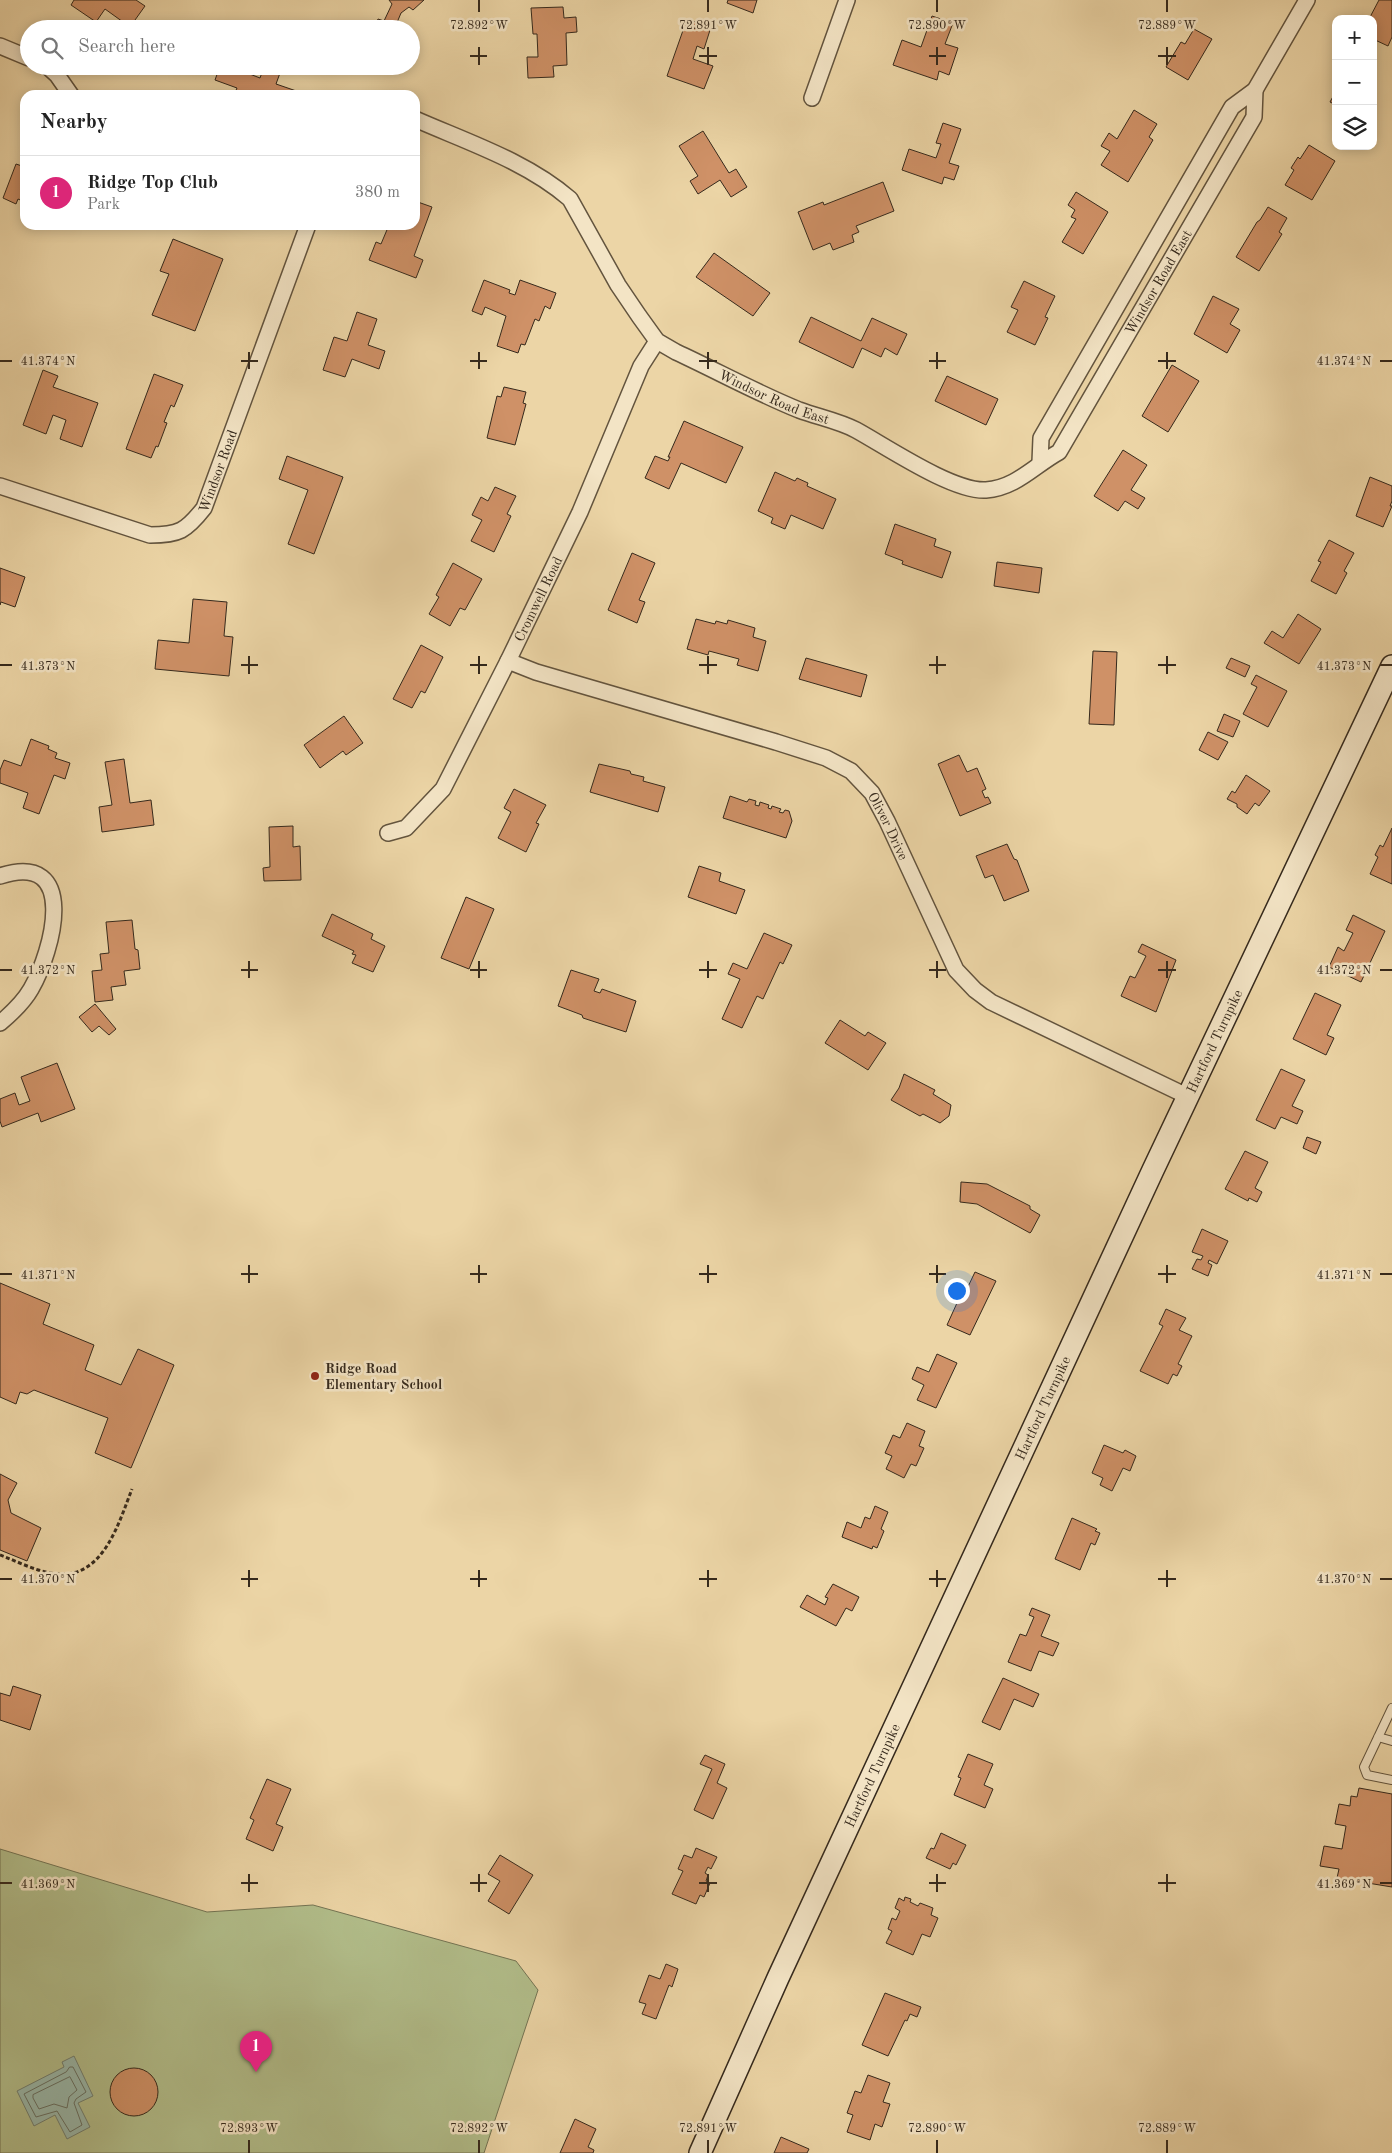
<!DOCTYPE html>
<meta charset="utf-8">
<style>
:root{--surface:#fff;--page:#f6f6f6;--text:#222;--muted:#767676;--line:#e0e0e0;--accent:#db2777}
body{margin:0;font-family:"Old Standard TT",serif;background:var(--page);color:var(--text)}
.controls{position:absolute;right:15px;top:15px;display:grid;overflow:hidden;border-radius:10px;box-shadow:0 2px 12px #0003}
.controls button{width:45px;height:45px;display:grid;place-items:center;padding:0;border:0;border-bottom:1px solid var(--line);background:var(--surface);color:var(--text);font:25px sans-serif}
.you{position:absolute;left:956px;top:1290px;width:18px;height:18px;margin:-12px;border:4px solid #fff;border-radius:50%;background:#1a73e8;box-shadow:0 0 0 8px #1a73e833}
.badge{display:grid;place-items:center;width:32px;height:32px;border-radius:50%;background:var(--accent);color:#fff;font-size:16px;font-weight:700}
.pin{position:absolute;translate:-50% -41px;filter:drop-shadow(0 1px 2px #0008)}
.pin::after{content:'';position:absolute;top:26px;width:18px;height:15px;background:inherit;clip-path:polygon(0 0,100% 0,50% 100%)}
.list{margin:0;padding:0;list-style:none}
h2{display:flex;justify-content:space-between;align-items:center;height:65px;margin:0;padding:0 20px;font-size:21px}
h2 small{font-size:16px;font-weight:400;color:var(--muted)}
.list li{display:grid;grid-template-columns:32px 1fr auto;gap:15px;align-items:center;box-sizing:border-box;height:75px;padding:0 20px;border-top:1px solid var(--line)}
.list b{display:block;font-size:19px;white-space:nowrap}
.list p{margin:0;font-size:16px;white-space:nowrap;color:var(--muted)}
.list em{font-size:16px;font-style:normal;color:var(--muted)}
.icon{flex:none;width:28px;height:28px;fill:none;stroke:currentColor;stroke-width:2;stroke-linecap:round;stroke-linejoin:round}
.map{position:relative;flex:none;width:1392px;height:2153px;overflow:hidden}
.search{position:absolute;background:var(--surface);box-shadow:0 2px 12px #0003;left:20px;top:20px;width:400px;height:55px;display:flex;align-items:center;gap:12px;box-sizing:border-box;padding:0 18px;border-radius:28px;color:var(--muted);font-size:19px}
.panel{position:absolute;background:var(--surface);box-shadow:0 2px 12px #0003;left:20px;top:90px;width:400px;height:140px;border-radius:15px}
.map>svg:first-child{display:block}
.green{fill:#b2be8b;stroke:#747454}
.water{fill:#99b8aa;stroke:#717f71}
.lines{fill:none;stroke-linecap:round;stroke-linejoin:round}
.shore{stroke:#677063;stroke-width:1}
.building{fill:#cf9167;stroke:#35291c}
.service-casing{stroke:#63543e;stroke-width:10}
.minor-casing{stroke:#63543e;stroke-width:18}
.secondary-casing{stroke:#35291c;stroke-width:24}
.path{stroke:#35291c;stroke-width:3;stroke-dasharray:4 2.5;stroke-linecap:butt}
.service{stroke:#f3e4c5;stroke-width:8}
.minor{stroke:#f3e4c5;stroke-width:15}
.secondary{stroke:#f3e4c5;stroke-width:21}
.ticks{fill:none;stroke:#35291c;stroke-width:2}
.poi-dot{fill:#8f2418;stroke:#f3e4c5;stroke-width:2}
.labels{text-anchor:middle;stroke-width:5;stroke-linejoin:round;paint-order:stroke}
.street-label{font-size:14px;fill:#35291c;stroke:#f3e4c5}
.poi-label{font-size:14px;font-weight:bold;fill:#35291c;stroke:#f3e4c5;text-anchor:start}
.ticks-label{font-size:12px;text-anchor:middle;fill:#35291c;stroke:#f3e4c5;stroke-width:5;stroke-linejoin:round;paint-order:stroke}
</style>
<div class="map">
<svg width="1392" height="2153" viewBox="0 0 1392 2153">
<rect width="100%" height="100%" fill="#ecd5a6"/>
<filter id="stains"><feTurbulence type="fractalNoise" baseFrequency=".004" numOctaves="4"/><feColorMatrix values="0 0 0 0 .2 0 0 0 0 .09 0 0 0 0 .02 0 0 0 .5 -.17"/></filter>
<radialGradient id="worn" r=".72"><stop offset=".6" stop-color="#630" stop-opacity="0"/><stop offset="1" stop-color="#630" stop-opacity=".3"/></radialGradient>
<path class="green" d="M0,1849L207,1912L313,1905L516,1961L538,1990L484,2153H0Z"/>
<path class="water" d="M74,2056L93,2096L78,2103L90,2127L67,2139L55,2115L34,2126L17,2091L64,2067L62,2062Z"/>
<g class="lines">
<path class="shore" d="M70,2067H73L86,2092L76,2099L74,2103L82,2125L70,2132L57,2111L36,2117L24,2094L66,2072Z
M70,2077L77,2090L69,2097L67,2108L54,2104L39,2109L33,2098V2095Z"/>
</g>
<path class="building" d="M74,0H136L145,6L130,27L105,9L96,22L71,5Z
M389,0H424L413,10L409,7L401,13L396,25L397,29H374L378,19L384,21L392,4Z
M728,0H757L753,13L727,3Z
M1379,0H1392V37L1388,46L1373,39V19H1369Z
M563,7L564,18L576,17L577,32L566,33L567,65L553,66L554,77L528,78L527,57H538L537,34H533L531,8Z
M932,16L953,23L945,44L958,48L949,75L939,71L937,80L893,65L902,40L921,47Z
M687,19L711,27L704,49L697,46L693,59L713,66L704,89L667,76Z
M1194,29L1212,39L1188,80L1166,67L1181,42L1185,44Z
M220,66H236L243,69L242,71L260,78L264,67L280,73L276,84L308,95H234L237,88L215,80Z
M1336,91V105L1330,102Z
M1134,110L1157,124L1149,137L1153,140L1128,182L1101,165L1110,151L1101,146L1109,133L1117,139Z
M943,123L961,129L949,163L959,166L954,180L944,177L942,184L902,170L909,149L936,158L941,144L936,143Z
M703,131L729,173L736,169L747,187L731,197L720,180L698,194L690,181L698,176L679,146Z
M1309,145L1335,161L1312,200L1285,185L1294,170L1291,168L1298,157L1300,159Z
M16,164L25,167V202L18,199L16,204L3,198Z
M883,182L894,211L856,226L859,232L852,235L854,242L833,250L830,243L813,250L798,212L823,202L824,205Z
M1076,192L1108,212L1083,254L1062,242L1076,219L1071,217L1075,210L1068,205Z
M415,201L432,207L414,256L423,260L416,278L369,260L376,242L381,244L389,225H415Z
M1268,207L1287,218L1279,232L1282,234L1259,271L1236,257L1257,222L1260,220Z
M173,239L223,259L195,331L152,315L169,274L160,271Z
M714,253L770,293L753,316L696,277Z
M484,280L510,290L509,293L515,295L520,280L556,293L550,309L545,306L539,321L535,319L525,345L521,344L518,353L497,346L506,316L485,307L482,315L472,311Z
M1024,281L1055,296L1045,317L1048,318L1035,345L1007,332L1018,310L1011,307Z
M1213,296L1239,309L1230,324L1240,330L1227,353L1194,334Z
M357,312L377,319L368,345L385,351L379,369L352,359L345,377L323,370L334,337L347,341Z
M811,317L861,341L872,318L907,334L897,355L885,348L881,357L862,348L853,368L799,342Z
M1172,365L1199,381L1168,432L1142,416Z
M43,370L58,376L53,387L98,403L82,447L60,439L66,420L53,415L46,434L23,425Z
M154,374L183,385L174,407L171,405L164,422L167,423L158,447L156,446L151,458L126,449Z
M947,376L998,399L986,425L935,401Z
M504,387L526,392L523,403L526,404L515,445L487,438L497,396L501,397Z
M684,421L743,447L726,483L681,463L669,489L645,478L655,456L668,461L670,457H668Z
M1123,450L1147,465L1131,490L1145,498L1138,509L1125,501L1118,511L1094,496Z
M287,456L343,477L314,554L288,544L308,490L279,479Z
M775,472L795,481L797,478L808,483L807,486L836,499L823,529L791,515L785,529L771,523L773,518L758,511Z
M1370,477L1392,486V501L1390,506H1392L1383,527L1356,516Z
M495,487L516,496L507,514L511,516L494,552L471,541L482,520L472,515L481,497L488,501Z
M895,524L936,539L934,546L951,552L942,578L902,564L903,561L885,554Z
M1329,540L1354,553L1344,571L1347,573L1336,594L1311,581L1321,562L1318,561Z
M632,553L655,563L639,600L645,602L637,623L608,610Z
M997,562L1042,568L1039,593L994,586Z
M453,563L482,579L465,610L460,608L450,626L429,614L439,597L436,595Z
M0,568L25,577L15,607L1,602L0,605Z
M193,599L227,602L224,636L233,637L229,676L155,669L158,640L189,643Z
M1298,614L1321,629L1299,664L1264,643L1272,631L1283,638Z
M696,619L715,624L716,621L727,624L728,620L755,628L753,637L766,641L758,671L737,665L739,659L709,651L708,655L687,649Z
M421,645L443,657L425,693L421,691L412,708L393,699Z
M1093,651L1117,652L1114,725L1089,724Z
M806,658L867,675L861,697L799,679Z
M1231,658L1250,666L1245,677L1226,668Z
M1256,675L1287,691L1268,727L1243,714L1257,687L1251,684Z
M1224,714L1240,721L1233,737L1217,731Z
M344,716L363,743L346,755L343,751L320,768L304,745Z
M1208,732L1228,742L1218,760L1199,750Z
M31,739L49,746L48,749L57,753L55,758L70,763L65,779L54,775L39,814L23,808L28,793L0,783V770L4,760L21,766Z
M959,755L967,772L977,768L986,789L982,791L985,798L988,797L991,803L960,816L938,764Z
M124,759L130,803L151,800L154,825L102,832L99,807L112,805L105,762Z
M599,764L630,771L631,774L644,777L643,781L665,787L658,812L590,792Z
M1246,775L1270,791L1259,806L1255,803L1247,814L1237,807V804L1227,799L1232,791L1235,793Z
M514,789L546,805L536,823L539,824L526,852L498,838L511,812L504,808Z
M730,796L747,802L749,799L756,801L755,805L759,806L760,802L769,805L768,808L771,809L772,806L781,809L779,812L783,813L785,810L789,811L792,821L786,838L723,818Z
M293,826V847L300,846L301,880L264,881L263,868L270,867L269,827Z
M1392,828V884L1370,874L1378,857L1375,855L1380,845L1383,847Z
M1007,844L1014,859L1017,860L1029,891L1004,901L993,875L985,878L976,856Z
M699,866L721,873L719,881L745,890L736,914L688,897Z
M466,897L494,909L469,969L441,958Z
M332,914L373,934L371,939L385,946L373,972L352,963L356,955L352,954L354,951L322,936Z
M1353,915L1385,931L1361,982L1329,967L1338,947L1344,951L1353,933L1346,930Z
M132,920L135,949L138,950L140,969L124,971L126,985L111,987L113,1000L95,1002L92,971L102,970L100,954L109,953L106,922Z
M764,933L792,945L783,964L780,962L763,999L757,996L742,1028L722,1019L740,979L728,974L733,963L747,969Z
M1142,944L1176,960L1156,1012L1121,996L1130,976L1135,978L1146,956L1138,952Z
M571,970L599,979L594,991L600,993L602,989L636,1001L626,1032L583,1018L582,1015L558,1006Z
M1315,993L1341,1005L1327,1035L1334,1038L1326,1055L1293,1039Z
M95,1004L116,1029L109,1035L99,1026L92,1032L79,1017Z
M840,1020L865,1036L868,1032L886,1043L868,1070L825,1043Z
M57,1063L75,1109L41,1122L38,1113L2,1127L0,1121V1099L15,1093L19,1105L30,1101L21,1077Z
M1281,1069L1305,1080L1292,1106L1303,1111L1297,1124L1281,1117L1275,1129L1256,1120Z
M904,1074L931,1088L935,1090L933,1094L951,1105L949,1116L940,1123L923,1114L920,1116L891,1100L899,1088Z
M1307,1137L1321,1142L1316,1154L1303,1148Z
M1245,1151L1268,1162L1255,1188L1262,1192L1257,1202L1249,1198L1248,1201L1225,1189Z
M961,1182L987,1184L1030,1206V1209L1040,1215L1031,1232L1030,1233L977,1204L960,1202Z
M1202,1229L1228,1241L1217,1264L1209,1260L1208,1263L1212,1265L1208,1276L1192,1269L1197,1259L1201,1260L1203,1256L1192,1252Z
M975,1272L996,1281L970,1335L947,1325L962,1292L965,1293Z
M0,1283L50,1304L43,1324L94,1345L85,1370L121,1385L138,1349L174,1365L131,1468L95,1453L108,1418L34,1390L27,1394L20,1392L16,1404L0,1397Z
M1166,1309L1186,1318L1179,1330L1192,1336L1178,1364L1182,1366L1177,1376L1173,1374L1168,1384L1140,1371L1163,1326L1159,1324Z
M937,1354L957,1363L936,1408L917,1400L924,1385L912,1379L917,1367L929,1372Z
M907,1423L925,1431L919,1446L924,1448L916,1466L911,1464L904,1478L886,1469L892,1456L885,1453L893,1435L900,1438Z
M1104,1445L1123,1453L1125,1450L1136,1456L1130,1471L1123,1468L1112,1491L1100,1485L1103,1478L1092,1473Z
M0,1474L17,1483L8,1500L11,1513L41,1528L27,1561L0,1550Z
M875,1506L888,1512L881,1529L884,1531L877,1548L873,1546L872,1549L842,1537L847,1522L861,1528L865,1517L870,1519Z
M1072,1518L1097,1529L1095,1531L1100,1533L1095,1545L1091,1543L1080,1570L1055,1559Z
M833,1584L859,1597L852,1611L846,1608L836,1626L800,1607L807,1595L825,1605L828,1598L825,1597Z
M1032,1608L1050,1615L1041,1636L1059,1643L1053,1656L1039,1651L1031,1671L1008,1662L1020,1634L1026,1636L1034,1617L1029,1615Z
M1003,1678L1039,1694L1033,1707L1014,1699L1000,1730L982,1722Z
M13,1686L41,1695L30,1730L0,1720V1693L10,1696Z
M968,1754L993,1764L984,1785L993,1789L985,1808L954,1795L961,1778L958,1777Z
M705,1755L725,1764L717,1783L727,1788L713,1819L694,1810L712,1769L700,1764Z
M267,1779L291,1789L276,1824L283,1827L273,1851L246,1839L254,1820L250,1818Z
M1359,1788L1392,1794V1887L1337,1878L1339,1869L1320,1866L1324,1846L1342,1849L1346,1826L1335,1824L1339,1804L1350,1806L1351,1796L1357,1797Z
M941,1833L966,1845L956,1865L953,1863L950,1869L926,1858L931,1848L934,1849Z
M696,1848L717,1857L711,1869L708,1867L705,1873L708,1875L706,1881L710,1883L704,1897L700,1895L696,1904L672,1894L683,1871L678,1869L684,1855L692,1858Z
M500,1855L533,1875L509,1914L488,1901L500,1881L488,1874Z
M905,1897L911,1899L910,1902L918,1906L920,1903L933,1908L931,1915L938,1918L930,1937L922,1934L913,1955L886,1943L892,1931L888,1929L892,1918L896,1920L900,1911L895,1908L899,1898L904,1901Z
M666,1964L678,1969L672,1987L669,1985L656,2019L642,2014L646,2004L639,2002L649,1975L660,1979Z
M885,1993L921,2007L917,2017L910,2014L907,2021L905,2020L888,2056L862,2045Z
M110 2092a24 24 0 1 1 48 0a24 24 0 1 1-48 0Z
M868,2075L890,2083L883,2102L890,2104L882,2127L875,2124L870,2140L847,2132L853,2115L847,2113L855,2091L861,2093Z
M575,2119L596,2129L588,2147L594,2150L593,2153H560Z
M781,2137L809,2149L807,2153H774Z"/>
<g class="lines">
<g class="service-casing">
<path id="service" d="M1392,1708L1364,1767L1367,1775L1392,1780
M1378,1737L1392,1741"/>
</g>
<g class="minor-casing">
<g id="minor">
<path d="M0,46L29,58"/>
<path d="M47,66L57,75L71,95"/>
<path d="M812,98L847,0"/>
<path id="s1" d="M415,119C467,142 526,161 570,199L618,285L639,316L657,341L676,352C717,371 757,393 799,410C818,417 839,421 856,430C887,447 953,492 986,490C1016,488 1035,465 1059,452L1254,117L1255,90"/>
<path d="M1040,462L1041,438L1232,107L1255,90L1307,0"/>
<path id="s2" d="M0,486L150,535C179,535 186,531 204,508L308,225"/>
<path id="s3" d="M508,661L536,672L776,742L826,758L851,771L872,793L887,821L956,970L975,990L991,1002L1189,1097"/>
<path id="s4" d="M388,833L406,828L443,789L508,661L580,512L641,366L657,341"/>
<path d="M0,876C80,850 53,951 31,989C23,1003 12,1013 0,1023"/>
</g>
</g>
<g class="secondary-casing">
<g id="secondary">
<path id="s5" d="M700,2153L778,1978L1153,1170L1392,666"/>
</g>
</g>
<path class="path" d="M0,1555C19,1562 39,1573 59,1574C104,1577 119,1522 132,1489"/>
<use href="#service" class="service"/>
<use href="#minor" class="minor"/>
<use href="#secondary" class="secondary"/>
</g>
<path class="ticks" d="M479,0V12M708,0V12M937,0V12M1167,0V12M479,47V65M708,47V65M937,47V65M1167,47V65M470,56H487M699,56H717M929,56H946M1158,56H1176M249,352V369M479,352V369M708,352V369M937,352V369M1167,352V369M0,361H12M241,361H258M470,361H487M699,361H717M929,361H946M1158,361H1176M1380,361H1392M249,656V674M479,656V674M708,656V674M937,656V674M1167,656V674M0,665H12M241,665H258M470,665H487M699,665H717M929,665H946M1158,665H1176M1380,665H1392M249,961V978M479,961V978M708,961V978M937,961V978M1167,961V978M0,970H12M241,970H258M470,970H487M699,970H717M929,970H946M1158,970H1176M1380,970H1392M249,1265V1283M479,1265V1283M708,1265V1283M937,1265V1283M1167,1265V1283M0,1274H12M241,1274H258M470,1274H487M699,1274H717M929,1274H946M1158,1274H1176M1380,1274H1392M249,1570V1587M479,1570V1587M708,1570V1587M937,1570V1587M1167,1570V1587M0,1579H12M241,1579H258M470,1579H487M699,1579H717M929,1579H946M1158,1579H1176M1380,1579H1392M249,1874V1892M479,1874V1892M708,1874V1892M937,1874V1892M1167,1874V1892M0,1883H12M241,1883H258M470,1883H487M699,1883H717M929,1883H946M1158,1883H1176M1380,1883H1392M249,2140V2153M479,2140V2153M708,2140V2153M937,2140V2153M1167,2140V2153"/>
<circle class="poi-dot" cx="315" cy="1376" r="5"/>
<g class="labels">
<g class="street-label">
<text dy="5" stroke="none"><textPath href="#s1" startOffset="985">Windsor Road East</textPath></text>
<text dy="5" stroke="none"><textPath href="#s1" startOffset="472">Windsor Road East</textPath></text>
<text dy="5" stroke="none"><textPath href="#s2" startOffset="261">Windsor Road</textPath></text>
<text dy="5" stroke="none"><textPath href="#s4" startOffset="285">Cromwell Road</textPath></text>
<text dy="5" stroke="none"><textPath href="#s3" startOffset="428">Oliver Drive</textPath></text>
<text dy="5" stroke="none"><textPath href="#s5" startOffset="1225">Hartford Turnpike</textPath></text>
<text dy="5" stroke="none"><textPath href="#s5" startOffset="820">Hartford Turnpike</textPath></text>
<text dy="5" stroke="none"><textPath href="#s5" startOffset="415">Hartford Turnpike</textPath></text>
</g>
<g class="poi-label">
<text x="325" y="1373">Ridge Road<tspan x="325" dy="16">Elementary School</tspan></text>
</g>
</g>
<g class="ticks-label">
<text x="479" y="29">72.892°W</text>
<text x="708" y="29">72.891°W</text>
<text x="937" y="29">72.890°W</text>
<text x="1167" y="29">72.889°W</text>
<text x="48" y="365">41.374°N</text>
<text x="1344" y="365">41.374°N</text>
<text x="48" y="670">41.373°N</text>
<text x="1344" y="670">41.373°N</text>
<text x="48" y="974">41.372°N</text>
<text x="1344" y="974">41.372°N</text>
<text x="48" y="1279">41.371°N</text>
<text x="1344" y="1279">41.371°N</text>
<text x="48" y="1583">41.370°N</text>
<text x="1344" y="1583">41.370°N</text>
<text x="48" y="1888">41.369°N</text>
<text x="1344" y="1888">41.369°N</text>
<text x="249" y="2132">72.893°W</text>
<text x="479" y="2132">72.892°W</text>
<text x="708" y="2132">72.891°W</text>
<text x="937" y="2132">72.890°W</text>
<text x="1167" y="2132">72.889°W</text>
</g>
<rect width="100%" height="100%" filter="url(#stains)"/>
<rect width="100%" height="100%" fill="url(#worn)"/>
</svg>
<div class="controls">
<button>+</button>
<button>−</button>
<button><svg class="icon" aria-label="layers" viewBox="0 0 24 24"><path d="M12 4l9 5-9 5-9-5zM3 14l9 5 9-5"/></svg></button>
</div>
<div class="you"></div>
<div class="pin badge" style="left:256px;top:2072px">1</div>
<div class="search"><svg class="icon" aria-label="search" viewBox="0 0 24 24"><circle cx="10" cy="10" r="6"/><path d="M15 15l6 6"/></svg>Search here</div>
<section class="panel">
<h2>Nearby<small></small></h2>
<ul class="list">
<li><span class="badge">1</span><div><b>Ridge Top Club</b><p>Park</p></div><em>380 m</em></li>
</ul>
</section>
</div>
